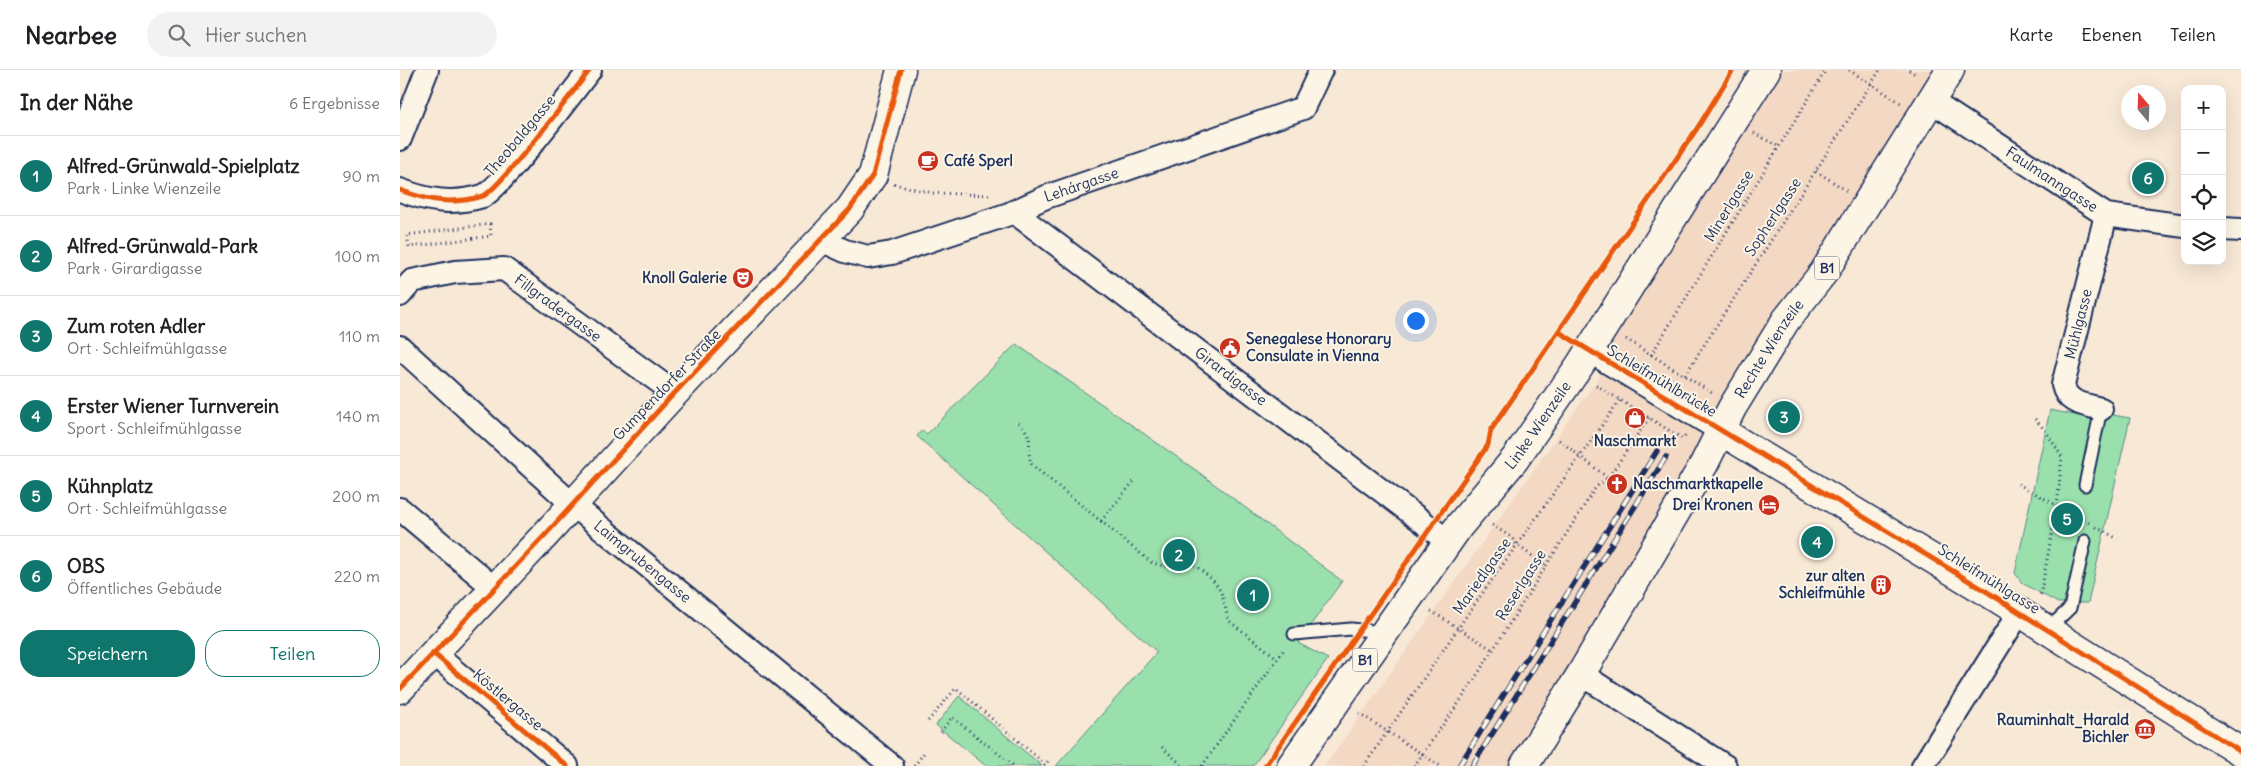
<!DOCTYPE html>
<html lang="de">
<meta charset="utf-8">
<style>
:root{--surface:#fff;--page:#f2f2f2;--text:#202124;--muted:#757577;--line:#e0e0e0;--accent:#0f766e}
body{margin:0;font-family:Delius,sans-serif;background:var(--page);color:var(--text)}
.controls{position:absolute;right:15px;top:15px;display:grid;overflow:hidden;border-radius:10px;box-shadow:0 5px 20px #0002}
.controls button{width:45px;height:45px;display:grid;place-items:center;padding:0;border:0;border-bottom:1px solid var(--line);background:var(--surface);color:var(--text);font:25px sans-serif}
.compass{position:absolute;left:1721px;top:15px;width:45px;height:45px;border-radius:50%;background:var(--surface);box-shadow:0 5px 20px #0002;rotate:341deg}
.you{position:absolute;left:1015px;top:250px;width:18px;height:18px;margin:-12px;border:4px solid #fff;border-radius:50%;background:#1a73e8;box-shadow:0 0 0 8px #1a73e833}
.badge{display:grid;place-items:center;width:32px;height:32px;border-radius:50%;background:var(--accent);color:#fff;font-size:16px;font-weight:700}
.pin{position:absolute;translate:-50% -50%;border:2px solid #fff;box-shadow:0 1px 5px #0006}
.list{margin:0;padding:0;list-style:none}
h2{display:flex;justify-content:space-between;align-items:center;height:65px;margin:0;padding:0 20px;font-size:21px}
h2 small{font-size:16px;font-weight:400;color:var(--muted)}
.list li{display:grid;grid-template-columns:32px 1fr auto;gap:15px;align-items:center;box-sizing:border-box;height:80px;padding:0 20px;border-top:1px solid var(--line)}
.list b{display:block;font-size:19px;white-space:nowrap}
.list p{margin:0;font-size:16px;white-space:nowrap;color:var(--muted)}
.list em{font-size:16px;font-style:normal;color:var(--muted)}
.actions{display:flex;gap:10px;padding:15px 20px}
.actions a{flex:1;padding:11px 0;border:1px solid var(--accent);border-radius:20px;text-align:center;font-size:18px;color:var(--accent)}
.actions .main{background:var(--accent);color:#fff}
.icon{flex:none;width:28px;height:28px;fill:none;stroke:currentColor;stroke-width:2;stroke-linecap:round;stroke-linejoin:round}
.map{position:relative;flex:none;width:1841px;height:696px;overflow:hidden}
header{display:flex;align-items:center;gap:30px;box-sizing:border-box;height:70px;padding:0 25px;background:var(--surface);border-bottom:1px solid var(--line)}
header strong{font-size:24px}
nav{display:flex;gap:28px;margin-inline-start:auto;font-size:18px}
.search{width:350px;height:45px;background:var(--page);display:flex;align-items:center;gap:12px;box-sizing:border-box;padding:0 18px;border-radius:28px;color:var(--muted);font-size:19px}
main{display:flex}
aside{flex:1;background:var(--surface)}
.map>svg:first-child{display:block}
.built{fill:#f3d8c4}
.green{fill:#99e0ad;stroke:#5a8886}
.lines{fill:none;stroke-linecap:round;stroke-linejoin:round}
.lane-casing{stroke:#1b2f5e;stroke-width:15}
.street-casing{stroke:#1b2f5e;stroke-width:26}
.secondary-casing{stroke:#1b2f5e;stroke-width:31}
.primary-casing{stroke:#1b2f5e;stroke-width:31}
.path{stroke:#1b2f5e;stroke-width:3;stroke-dasharray:1 4;stroke-linecap:butt}
.lane{stroke:#fcf5e5;stroke-width:11}
.street{stroke:#fcf5e5;stroke-width:22}
.secondary{stroke:#fcf5e5;stroke-width:28}
.primary{stroke:#fcf5e5;stroke-width:28}
.rail-casing{stroke:#1b2f5e;stroke-width:5.5}
.rail{stroke:#fcf5e5;stroke-width:4;stroke-dasharray:11;stroke-linecap:butt}
.cycleway-casing{stroke:#fcf5e5;stroke-width:8}
.cycleway{stroke:#e8590c;stroke-width:5}
.labels{text-anchor:middle;stroke-width:4;stroke-linejoin:round;paint-order:stroke}
.shield{fill:#fcf5e5;stroke:#5e6a86;stroke-width:1}
.shield-label{font-size:14px;font-weight:bold;fill:#1b2f5e}
.street-label{font-size:15px;fill:#1b2f5e;stroke:#fcf5e5}
.poi-label{font-size:15px;font-weight:bold;fill:#1b2f5e;stroke:#fcf5e5;text-anchor:end}
</style>
<header>
<strong>Nearbee</strong>
<div class="search"><svg class="icon" aria-label="search" viewBox="0 0 24 24"><circle cx="10" cy="10" r="6"/><path d="M15 15l6 6"/></svg>Hier suchen</div>
<nav><a>Karte</a><a>Ebenen</a><a>Teilen</a></nav>
</header>
<main>
<aside>
<h2>In der Nähe<small>6 Ergebnisse</small></h2>
<ul class="list">
<li><span class="badge">1</span><div><b>Alfred-Grünwald-Spielplatz</b><p>Park · Linke Wienzeile</p></div><em>90 m</em></li>
<li><span class="badge">2</span><div><b>Alfred-Grünwald-Park</b><p>Park · Girardigasse</p></div><em>100 m</em></li>
<li><span class="badge">3</span><div><b>Zum roten Adler</b><p>Ort · Schleifmühlgasse</p></div><em>110 m</em></li>
<li><span class="badge">4</span><div><b>Erster Wiener Turnverein</b><p>Sport · Schleifmühlgasse</p></div><em>140 m</em></li>
<li><span class="badge">5</span><div><b>Kühnplatz</b><p>Ort · Schleifmühlgasse</p></div><em>200 m</em></li>
<li><span class="badge">6</span><div><b>OBS</b><p>Öffentliches Gebäude</p></div><em>220 m</em></li>
</ul>
<div class="actions"><a class="main">Speichern</a><a>Teilen</a></div>
</aside>
<div class="map">
<svg width="1841" height="696" viewBox="0 0 1841 696">
<rect width="100%" height="100%" fill="#f8e8d6"/>
<filter id="ink" filterUnits="userSpaceOnUse"><feTurbulence type="fractalNoise" baseFrequency=".02" numOctaves="2"/><feDisplacementMap in="SourceGraphic" scale="10" xChannelSelector="R" yChannelSelector="G"/><feConvolveMatrix kernelMatrix="1 2 1 2 8 2 1 2 1" color-interpolation-filters="sRGB"/></filter>
<g filter="url(#ink)">
<path class="built" d="M1379,0H1549L1116,696H925L1199,307L1205,284Z"/>
<path class="green" d="M616,274L797,401L942,511L898,573L928,589L853,696H656L757,582L517,366L522,360L527,364Z
M1650,340L1705,351L1707,344L1730,348L1688,533H1658L1622,513L1615,503Z
M559,626L642,696H586L536,655Z"/>
<g class="lines">
<g class="lane-casing">
<path id="lane" d="M1685,415L1701,339
M1647,560L1670,538L1685,471
M894,564L951,559L984,562"/>
</g>
<g class="street-casing">
<g id="street">
<path id="s1" d="M1531,31L1706,145L1785,156"/>
<path d="M0,69L27,0"/>
<path d="M0,120C28,131 53,135 83,126C99,120 174,20 190,0"/>
<path id="s2" d="M614,142L1048,471"/>
<path d="M1822,159L1841,160"/>
<path id="s3" d="M421,170L445,181L468,187L492,183L609,144L646,127L903,38L921,0"/>
<path id="s4" d="M0,225L12,211L55,202L104,199L276,324"/>
<path id="s5" d="M0,277L172,434L492,696"/>
<path d="M1189,281L1321,361"/>
<path id="s6" d="M1701,339C1684,334 1667,334 1663,315L1706,145"/>
<path d="M0,439L94,518"/>
<path d="M33,583L167,696"/>
<path d="M1181,604L1325,696"/>
<path d="M1523,696L1619,543"/>
</g>
</g>
<g class="secondary-casing">
<path id="secondary" d="M1321,361L1589,523L1841,682
M0,619L146,464L268,330L450,139L473,105L501,0"/>
</g>
<g class="primary-casing">
<g id="primary">
<path id="s7" d="M891,696L1059,456L1115,389L1180,295L1366,0"/>
<path id="s8" d="M1124,696L1181,604L1304,394L1332,338L1386,250L1424,202L1550,0"/>
</g>
</g>
<path class="path" d="M1449,0L1501,33
M1509,0L1517,5
M1354,63L1379,77
M1416,101L1447,121
M494,114L533,123L592,125
M90,154L91,166L9,177L7,165Z
M1226,269L1312,323
M1251,285L1426,0
M1285,305L1480,0
M1196,315L1283,369L1285,366
M1635,349L1645,360L1662,387L1657,436L1640,527
M618,353C638,369 624,378 632,395L752,493L764,496L791,492C819,515 821,514 828,550L877,588
M1159,370L1208,408
M1618,414L1691,454
M701,451L735,410
M1092,455L1111,467L1117,475L1146,496
M1696,457L1718,469
M1031,541L1093,580
M959,643L1040,696
M528,651L556,618L645,694
M541,662L552,647L614,696
M762,677L783,696
M514,696L524,683
M644,696L649,690
M802,696L885,578
M964,696L1067,545L1220,330
M1014,696L1065,624L1196,417L1208,408L1249,348"/>
<use href="#lane" class="lane"/>
<use href="#street" class="street"/>
<use href="#secondary" class="secondary"/>
<use href="#primary" class="primary"/>
<g class="rail-casing">
<path id="rail" d="M1059,696L1257,381
M1072,696L1266,387"/>
</g>
<use href="#rail" class="rail"/>
<g class="cycleway-casing">
<path id="cycleway" d="M0,120C28,131 53,135 83,126C99,120 174,20 190,0
M1159,262L1589,523L1841,682
M33,583L167,696
M0,619L146,464L268,330L450,139L473,105L501,0
M865,696L1088,375L1091,360L1298,57L1333,0"/>
</g>
<use href="#cycleway" class="cycleway"/>
</g>
</g>
<defs>
<g id="cafe-disc" transform="scale(1.125)"><circle r="9.5" fill="#c8321e" stroke="#fcf5e5"/><path d="M-5.5-4.5H6V0H3Q3 3.5 0 3.5H-2.5Q-5.5 3.5-5.5 0ZM3-3.2v2h1.7v-2ZM-6 4.5H4V6H-6Z" fill="#fff"/></g>
<g id="theatre-disc" transform="scale(1.125)"><circle r="9.5" fill="#c8321e" stroke="#fcf5e5"/><path d="M-5-5.5Q0-4 5-5.5V0Q5 5 0 6Q-5 5-5 0ZM-3.3-2.5H-1v1.5H-3.3ZM1-2.5H3.3v1.5H1ZM-2.8 1Q0 5.5 2.8 1Z" fill="#fff"/></g>
<g id="civic-disc" transform="scale(1.125)"><circle r="9.5" fill="#c8321e" stroke="#fcf5e5"/><path d="M-.6-6.5H3V-4.5H.6V-3L4-1V1h2V6H-6V1h2V-1L-.6-3ZM-1.2 2.5V6h2.4V2.5Z" fill="#fff"/></g>
<g id="shop-disc" transform="scale(1.125)"><circle r="9.5" fill="#c8321e" stroke="#fcf5e5"/><path d="M-5-2.5h2.3a2.7 3.5 0 0 1 5.4 0H5L5.5 6h-11ZM-1.5-2.5h3a1.5 2.3 0 0 0-3 0Z" fill="#fff"/></g>
<g id="church-disc" transform="scale(1.125)"><circle r="9.5" fill="#c8321e" stroke="#fcf5e5"/><path d="M-1.2-6h2.4v3.5h3.3v2.4h-3.3V6h-2.4V-.1h-3.3v-2.4h3.3Z" fill="#fff"/></g>
<g id="hotel-disc" transform="scale(1.125)"><circle r="9.5" fill="#c8321e" stroke="#fcf5e5"/><path d="M-6-4.5h1.5V1H6V5H4.5V3h-9V5H-6ZM-4 0a1.8 1.8 0 1 1 3.6 0ZM.5 0V-2.5h3Q6-2.5 6 0Z" fill="#fff"/></g>
<g id="building-disc" transform="scale(1.125)"><circle r="9.5" fill="#c8321e" stroke="#fcf5e5"/><path d="M-4-6H4V6H1V3H-1V6H-4ZM-2.5-4.3h1.7v1.8h-1.7ZM.8-4.3h1.7v1.8H.8ZM-2.5-1h1.7V.8h-1.7ZM.8-1h1.7V.8H.8Z" fill="#fff"/></g>
<g id="museum-disc" transform="scale(1.125)"><circle r="9.5" fill="#c8321e" stroke="#fcf5e5"/><path d="M0-6L6-3V-2H-6V-3ZM-5-1h2V3h-2ZM-1-1h2V3h-2ZM3-1h2V3H3ZM-6 4H6V6H-6Z" fill="#fff"/></g>
</defs>
<g fill-rule="evenodd">
<use href="#cafe-disc" x="528" y="91"/>
<use href="#theatre-disc" x="343" y="208"/>
<use href="#civic-disc" x="830" y="278"/>
<use href="#shop-disc" x="1235" y="348"/>
<use href="#church-disc" x="1217" y="414"/>
<use href="#hotel-disc" x="1369" y="435"/>
<use href="#building-disc" x="1481" y="515"/>
<use href="#museum-disc" x="1745" y="659"/>
</g>
<g class="labels">
<g class="shield">
<rect x="1414.5" y="186.5" width="25" height="23" rx="4"/>
<rect x="952.5" y="578.5" width="25" height="23" rx="4"/>
</g>
<g class="shield-label">
<text x="1427" y="203">B1</text>
<text x="965" y="595">B1</text>
</g>
<g class="street-label">
<text transform="translate(120 66) rotate(-50)" y="5">Theobaldgasse</text>
<text dy="5" stroke="none"><textPath href="#s1" startOffset="144">Faulmanngasse</textPath></text>
<text dy="5" stroke="none"><textPath href="#s3" startOffset="276">Lehárgasse</textPath></text>
<text transform="translate(1329 136) rotate(-59)" y="5">Minerlgasse</text>
<text transform="translate(1373 147) rotate(-57)" y="5">Sopherlgasse</text>
<text dy="5" stroke="none"><textPath href="#s4" startOffset="178">Fillgradergasse</textPath></text>
<text dy="5" stroke="none"><textPath href="#s6" startOffset="111">Mühlgasse</textPath></text>
<text dy="5" stroke="none"><textPath href="#s8" startOffset="484">Rechte Wienzeile</textPath></text>
<text dy="5" stroke="none"><textPath href="#s2" startOffset="272">Girardigasse</textPath></text>
<text transform="translate(1262 311) rotate(31)" y="5">Schleifmühlbrücke</text>
<text transform="translate(267 315) rotate(-46)" y="5">Gumpendorfer Straße</text>
<text dy="5" stroke="none"><textPath href="#s7" startOffset="421">Linke Wienzeile</textPath></text>
<text dy="5" stroke="none"><textPath href="#s5" startOffset="324">Laimgrubengasse</textPath></text>
<text transform="translate(1082 506) rotate(-55)" y="5">Mariedlgasse</text>
<text transform="translate(1589 509) rotate(32)" y="5">Schleifmühlgasse</text>
<text transform="translate(1121 515) rotate(-58)" y="5">Reserlgasse</text>
<text transform="translate(108 630) rotate(40)" y="5">Köstlergasse</text>
</g>
<g class="poi-label">
<text x="544" y="96" text-anchor="start">Café Sperl</text>
<text x="327" y="213">Knoll Galerie</text>
<text x="846" y="274" text-anchor="start">Senegalese Honorary<tspan x="846" dy="17">Consulate in Vienna</tspan></text>
<text x="1235" y="376" text-anchor="middle">Naschmarkt</text>
<text x="1233" y="419" text-anchor="start">Naschmarktkapelle</text>
<text x="1353" y="440">Drei Kronen</text>
<text x="1465" y="511">zur alten<tspan x="1465" dy="17">Schleifmühle</tspan></text>
<text x="1729" y="655">Rauminhalt_Harald<tspan x="1729" dy="17">Bichler</tspan></text>
</g>
</g>
</svg>
<div class="controls">
<button>+</button>
<button>−</button>
<button><svg class="icon" aria-label="locate" viewBox="0 0 24 24"><circle cx="12" cy="12" r="6"/><path d="M12 2v4M12 18v4M2 12h4M18 12h4"/></svg></button>
<button><svg class="icon" aria-label="layers" viewBox="0 0 24 24"><path d="M12 4l9 5-9 5-9-5zM3 14l9 5 9-5"/></svg></button>
</div>
<svg class="compass" viewBox="-18 -18 36 36"><path d="M0-13l5 13h-10z" fill="#e53935"/><path d="M0 13l5-13h-10z" fill="#757577"/></svg>
<div class="you"></div>
<div class="pin badge" style="left:853px;top:525px">1</div>
<div class="pin badge" style="left:779px;top:485px">2</div>
<div class="pin badge" style="left:1384px;top:347px">3</div>
<div class="pin badge" style="left:1417px;top:472px">4</div>
<div class="pin badge" style="left:1667px;top:449px">5</div>
<div class="pin badge" style="left:1748px;top:108px">6</div>
</div>
</main>
